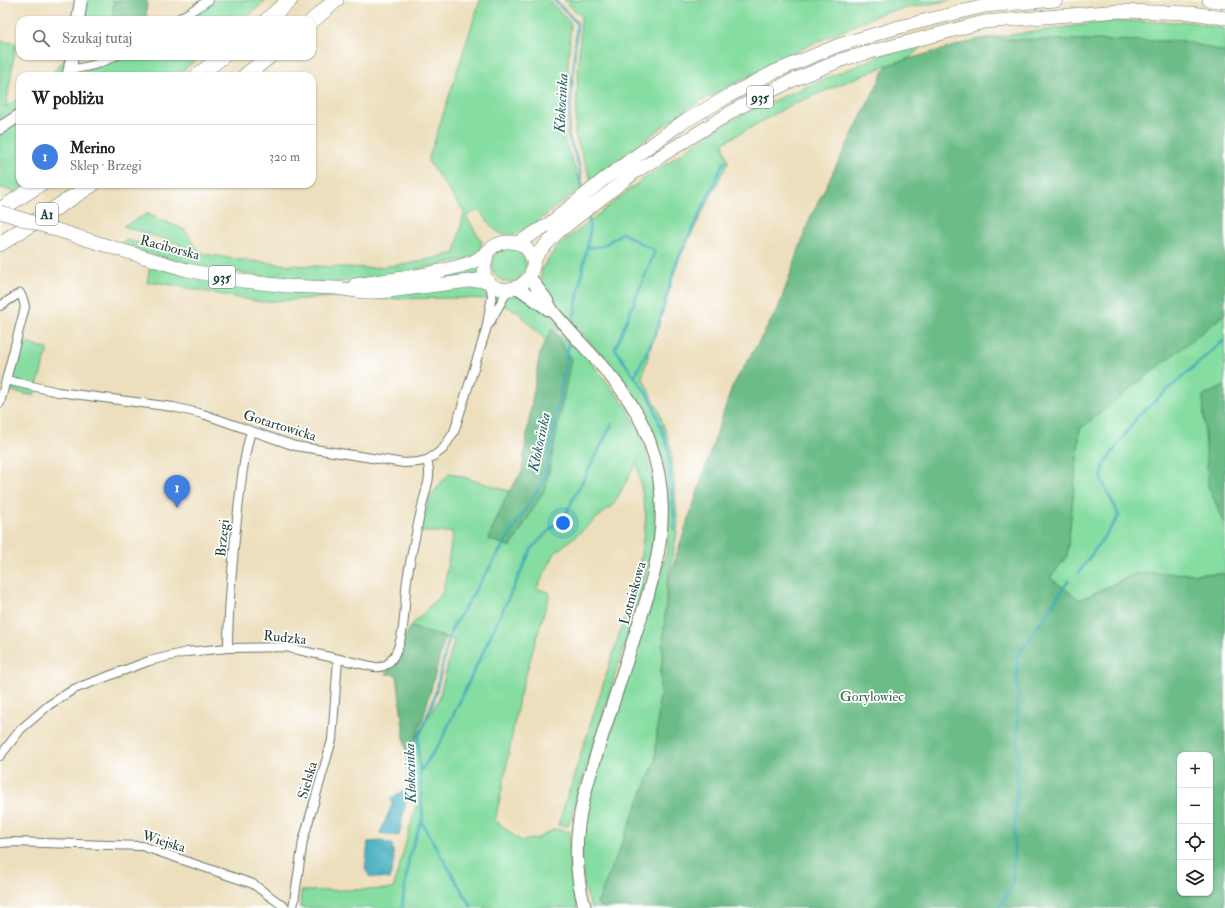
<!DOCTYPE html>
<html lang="pl">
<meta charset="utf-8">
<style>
:root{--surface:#fff;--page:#f2f2f2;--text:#202124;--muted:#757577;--line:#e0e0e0;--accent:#111827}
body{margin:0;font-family:"IM FELL Double Pica",serif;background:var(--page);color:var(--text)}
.controls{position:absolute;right:12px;bottom:12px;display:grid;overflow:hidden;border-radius:8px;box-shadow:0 1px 3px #0004}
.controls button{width:36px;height:36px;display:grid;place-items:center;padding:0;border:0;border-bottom:1px solid var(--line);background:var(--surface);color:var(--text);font:20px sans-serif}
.you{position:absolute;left:563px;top:523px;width:14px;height:14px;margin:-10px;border:3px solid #fff;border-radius:50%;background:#1a73e8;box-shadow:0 0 0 6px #1a73e833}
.badge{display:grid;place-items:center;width:26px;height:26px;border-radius:50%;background:var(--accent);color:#fff;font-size:13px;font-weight:700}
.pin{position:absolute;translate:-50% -33px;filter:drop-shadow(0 1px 2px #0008)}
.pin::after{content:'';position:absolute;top:21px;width:14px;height:12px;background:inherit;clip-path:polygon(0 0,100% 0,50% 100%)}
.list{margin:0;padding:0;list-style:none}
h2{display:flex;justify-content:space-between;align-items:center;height:52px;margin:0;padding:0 16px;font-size:17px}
h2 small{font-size:13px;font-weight:400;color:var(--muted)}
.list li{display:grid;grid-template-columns:26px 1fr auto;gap:12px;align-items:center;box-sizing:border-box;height:64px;padding:0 16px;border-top:1px solid var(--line)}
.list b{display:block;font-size:15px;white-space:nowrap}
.list p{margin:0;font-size:13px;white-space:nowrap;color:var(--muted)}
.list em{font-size:13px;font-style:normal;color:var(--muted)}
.icon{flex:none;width:22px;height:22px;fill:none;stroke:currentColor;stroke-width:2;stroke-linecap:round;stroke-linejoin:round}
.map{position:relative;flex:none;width:1225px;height:908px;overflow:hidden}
.search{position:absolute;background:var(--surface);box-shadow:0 1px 3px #0004;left:16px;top:16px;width:300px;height:44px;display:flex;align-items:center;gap:10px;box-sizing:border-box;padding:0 14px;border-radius:12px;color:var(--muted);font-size:15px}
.panel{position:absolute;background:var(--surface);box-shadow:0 1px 3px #0004;left:16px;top:72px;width:300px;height:116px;border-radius:12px}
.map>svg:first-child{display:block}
.green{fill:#86dda1;stroke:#528d6a}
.forest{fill:#6cbc87;stroke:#467c5e;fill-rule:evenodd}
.water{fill:#3eabbc;stroke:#2e7478}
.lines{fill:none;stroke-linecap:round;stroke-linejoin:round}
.stream{stroke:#3eabbc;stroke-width:2.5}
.street-casing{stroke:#677664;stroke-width:10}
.secondary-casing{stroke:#677664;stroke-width:14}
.primary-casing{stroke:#677664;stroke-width:14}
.highway-casing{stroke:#677664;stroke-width:16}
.street{stroke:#fff;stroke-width:8}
.secondary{stroke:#fff;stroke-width:12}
.primary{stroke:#fff;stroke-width:13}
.highway{stroke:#fff;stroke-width:15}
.primary-bridge-casing{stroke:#677664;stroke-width:14;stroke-linecap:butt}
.primary-bridge{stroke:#fff;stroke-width:13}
.labels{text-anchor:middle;stroke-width:3.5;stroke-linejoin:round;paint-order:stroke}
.shield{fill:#fff;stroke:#627771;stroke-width:1}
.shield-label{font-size:13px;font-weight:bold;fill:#1f3d34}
.street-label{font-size:14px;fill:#1f3d34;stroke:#fff}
.park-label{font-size:14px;fill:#39654f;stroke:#fff}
.water-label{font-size:15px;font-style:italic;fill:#2a6464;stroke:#fff}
</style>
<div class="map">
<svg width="1225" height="908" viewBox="0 0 1225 908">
<rect width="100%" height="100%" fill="#fff"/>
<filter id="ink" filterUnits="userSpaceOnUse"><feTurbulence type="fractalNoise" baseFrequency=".025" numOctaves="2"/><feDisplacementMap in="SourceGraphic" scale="8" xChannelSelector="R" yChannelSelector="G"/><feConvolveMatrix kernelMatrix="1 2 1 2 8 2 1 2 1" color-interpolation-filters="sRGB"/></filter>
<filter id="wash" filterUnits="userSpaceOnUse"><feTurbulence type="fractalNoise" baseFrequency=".012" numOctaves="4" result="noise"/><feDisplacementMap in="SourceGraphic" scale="16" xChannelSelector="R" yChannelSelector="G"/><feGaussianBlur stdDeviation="0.9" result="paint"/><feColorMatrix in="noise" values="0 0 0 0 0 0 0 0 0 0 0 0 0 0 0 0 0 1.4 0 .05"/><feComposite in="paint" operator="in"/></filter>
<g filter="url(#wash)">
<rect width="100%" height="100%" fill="#eddfbd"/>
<path class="green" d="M85,0H114L112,20H82Z
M216,0H266L244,20H183Z
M480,0H549L571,24L563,137L582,187L523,233L506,235L499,233L493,228L479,210L466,216L482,242L480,251L470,258L379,278L332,283H303L191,265L117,245L126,240L178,253L180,244L123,226L148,214L185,230L198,250L205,254L241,260L290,265L369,268L408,264L455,253L464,212L428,161Z
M564,0H952L885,12L808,46L688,108L591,180L575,135L581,17Z
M1112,21L1190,22L1225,29V52L1183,41L980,39Z
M0,41L16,43L6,107L20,97V111L0,124Z
M925,43L908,59L887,65L789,106L723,143L728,162L675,267L642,377L658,409L671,448L678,527L667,584L655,762L597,904L604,908H591L584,885L581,852L584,811L644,627L668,548L667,477L659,447L641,404L609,363L555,304L540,284L542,268L557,247L634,186L715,130L751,110L882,55Z
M68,56L63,76H50Z
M122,56H201L176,76H74C85,67 108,64 122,56Z
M20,119V184H25L15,192L0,187V132Z
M492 265a17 17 0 1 1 34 0a17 17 0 1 1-34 0Z
M150,266L205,279L260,287L482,285L507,296L515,295L526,297L550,314L563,330H552L586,356L626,406L643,439L653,483L655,532L645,580L568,826L558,825L638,576L646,517L637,462L614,504L555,553L537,588L550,593L519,698L503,785L495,820L521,841L538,838L555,829L570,831C569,857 569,884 578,908H300L301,891L393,889L417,802L408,781L407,762L414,741L439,699L454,640L410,627L443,592L453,532H420C427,504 429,494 450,473L509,491L488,539L511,547L552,330L546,341L518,312L491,299L458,298L386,299L332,297L261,302L160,283H147Z
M478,266L479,275L425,282H389Z
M1224,314L1225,386L1203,396L1208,486L1225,524V574L1137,573L1080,600L1050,578L1067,556L1080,429Z
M22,342L48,349L34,396L8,390Z"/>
<path class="forest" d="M114,0H147L146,20H112Z
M980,39L1183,41L1225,52V314L1080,429L1067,556L1050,578L1080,600L1137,573L1225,574V908H604L597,904L655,762L667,584L732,387L778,309L810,218L887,65ZM1180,755H1210V893H1180Z
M552,329L571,359L546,487L511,547L488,539L509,491L522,472L527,432L540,352Z
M1225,386V524L1208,486L1203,396Z
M410,627L445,637L424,715L407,762L397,675L386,674Z"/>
<path class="water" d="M405,789L408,791L399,836L380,833L392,805L391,799Z
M381,841L392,844L394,860L390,879L370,877L365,869L368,842Z"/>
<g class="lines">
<path class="stream" d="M554,0L577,23L568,135L579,166L583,192
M587,248L603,246L622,233L655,251L615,349L651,400L668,448L675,530
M572,327L590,230L588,214
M635,376L656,333L677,262L724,162
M1079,572L1119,516L1101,479L1105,463L1138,416L1223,341
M420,772L441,741L532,548L566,513L612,424
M402,908L409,857L422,819
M472,908L423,825L418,739L434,699L451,630L540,486L545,477L570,338
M999,908L1012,886L1018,755L1017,657L1069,580"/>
</g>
</g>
<g filter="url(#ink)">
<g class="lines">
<g class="street-casing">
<path id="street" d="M177,20L209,0
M70,69C86,68 101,64 115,56
M0,306L20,293L23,299L25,307L0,403
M489,324L504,297L510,289
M6,380L58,392L173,407L203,414L295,446L404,463L418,462L427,460L435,455L443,449L454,432L486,330L492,295L490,284
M228,648C228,608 232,568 236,528C240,495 242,463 251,431
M0,756L21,729L49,705L74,689L149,661L187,652L228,648L285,647L375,667C387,669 393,659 397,650C406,628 404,603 407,580C411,554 417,528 423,502C427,485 432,477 427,460
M0,843L12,842L142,846L253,884L286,908
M293,908L303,841L332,740L338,659"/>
</g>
<g class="secondary-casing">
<path id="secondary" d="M78,20L81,0
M68,76L70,69L72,56
M0,128L20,115
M530,277C535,285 540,292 546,299C549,304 551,310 555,314C589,355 630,387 649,440C676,511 656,573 633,641C622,675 611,709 600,743C581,802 567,847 585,908
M517,287L549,310"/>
</g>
<g class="primary-casing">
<path id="primary" d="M1209,0L1225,2
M519,242L549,224L603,180L680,124L732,94L774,72L839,45L899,27L985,6L1056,0
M111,247L187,270L243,281L287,286L336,288L364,292H381L477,280L488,281
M488,251L485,265L484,273L485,277L490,284L497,288L506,290L520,286L530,277L535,259L539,252L557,233L635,172L738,108L791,81L844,59L984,22L1119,11L1192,13L1225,18
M355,285C392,279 434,275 470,263C484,259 491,243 506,242C523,241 530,249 534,264"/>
</g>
<g class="highway-casing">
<path id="highway" d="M267,20L290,0
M312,21L336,0
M197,76L223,56
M245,76L270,56
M0,210L40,184
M0,244L93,184"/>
</g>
<use href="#street" class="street"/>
<use href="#secondary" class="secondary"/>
<use href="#primary" class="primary"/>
<use href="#highway" class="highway"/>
<g class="primary-bridge-casing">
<path id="primary-bridge" d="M0,212L111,247"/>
</g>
<use href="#primary-bridge" class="primary-bridge"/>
</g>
</g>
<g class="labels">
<g class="shield">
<rect x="747" y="86" width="26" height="22" rx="3"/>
<rect x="36" y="203" width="22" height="22" rx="3"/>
<rect x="209" y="266" width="26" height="22" rx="3"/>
</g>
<g class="shield-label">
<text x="760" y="102">935</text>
<text x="47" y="219">A1</text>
<text x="222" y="282">935</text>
</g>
<g class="street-label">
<text transform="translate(170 247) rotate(15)" y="5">Raciborska</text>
<text transform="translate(280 425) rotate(17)" y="5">Gotartowicka</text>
<text transform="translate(222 538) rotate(-84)" y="5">Brzegi</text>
<text transform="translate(632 593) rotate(-74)" y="5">Lotniskowa</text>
<text transform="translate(285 637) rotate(6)" y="5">Rudzka</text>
<text transform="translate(307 780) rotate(-74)" y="5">Sielska</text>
<text transform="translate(164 841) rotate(17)" y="5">Wiejska</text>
</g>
<g class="park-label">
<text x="872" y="701">Gorylowiec</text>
</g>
<g class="water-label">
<text transform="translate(561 103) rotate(-87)" y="5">Kłokocinka</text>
<text transform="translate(539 442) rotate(-78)" y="5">Kłokocinka</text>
<text transform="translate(410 773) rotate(-92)" y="5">Kłokocinka</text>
</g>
</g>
</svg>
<div class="controls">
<button>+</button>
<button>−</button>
<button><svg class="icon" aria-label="locate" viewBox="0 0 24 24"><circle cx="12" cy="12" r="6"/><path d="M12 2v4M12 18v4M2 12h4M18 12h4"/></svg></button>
<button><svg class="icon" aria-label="layers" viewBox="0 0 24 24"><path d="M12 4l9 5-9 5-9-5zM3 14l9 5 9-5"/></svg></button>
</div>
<div class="you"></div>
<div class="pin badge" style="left:177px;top:508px;background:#3f7fe0">1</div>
<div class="search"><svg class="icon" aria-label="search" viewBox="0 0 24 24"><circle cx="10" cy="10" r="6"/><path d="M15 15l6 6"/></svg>Szukaj tutaj</div>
<section class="panel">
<h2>W pobliżu<small></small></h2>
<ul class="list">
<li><span class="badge" style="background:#3f7fe0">1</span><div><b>Merino</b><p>Sklep · Brzegi</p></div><em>320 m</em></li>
</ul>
</section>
</div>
